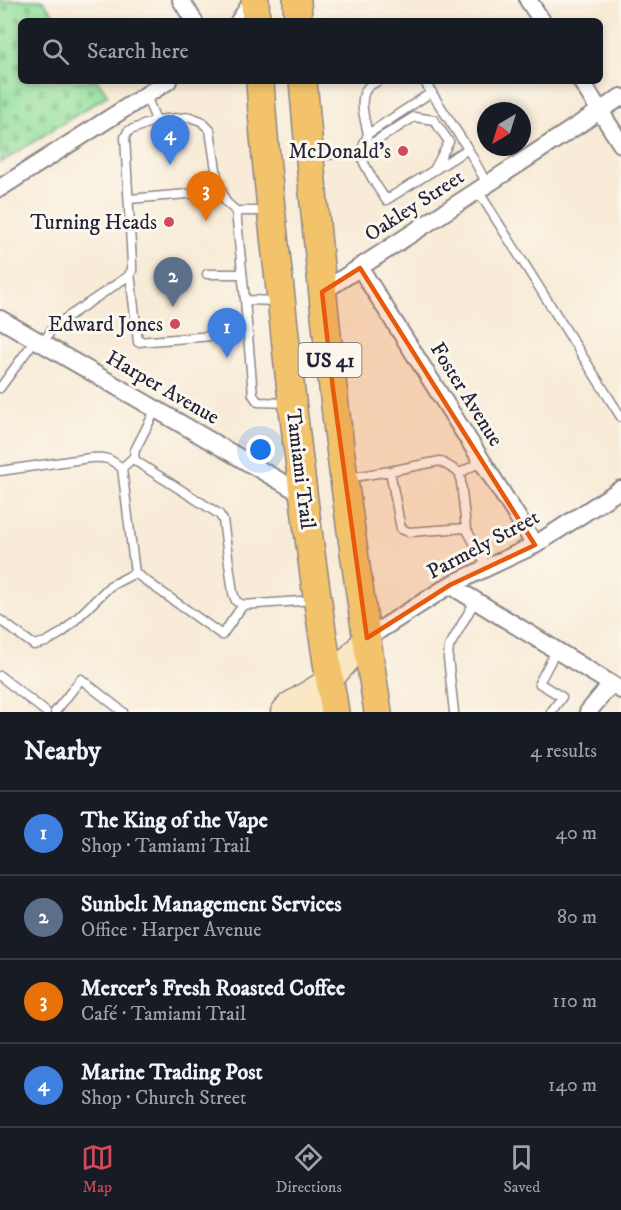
<!DOCTYPE html>
<meta charset="utf-8">
<style>
:root{--surface:#171b24;--page:#242831;--text:#f1f3f6;--muted:#9ea1a6;--line:#363941;--accent:#d1495b}
body{margin:0;font-family:"IM FELL DW Pica",serif;background:var(--page);color:var(--text)}
.compass{position:absolute;left:477px;top:102px;width:54px;height:54px;border-radius:50%;background:var(--surface);box-shadow:0 3px 9px #0003;rotate:218deg}
.you{position:absolute;left:261px;top:450px;width:21px;height:21px;margin:-15px;border:4px solid #fff;border-radius:50%;background:#1a73e8;box-shadow:0 0 0 9px #1a73e833}
.badge{display:grid;place-items:center;width:39px;height:39px;border-radius:50%;background:var(--accent);color:#fff;font-size:20px;font-weight:700}
.pin{position:absolute;translate:-50% -50px;filter:drop-shadow(0 2px 3px #0008)}
.pin::after{content:'';position:absolute;top:32px;width:21px;height:18px;background:inherit;clip-path:polygon(0 0,100% 0,50% 100%)}
.list{margin:0;padding:0;list-style:none}
h2{display:flex;justify-content:space-between;align-items:center;height:78px;margin:0;padding:0 24px;font-size:26px}
h2 small{font-size:20px;font-weight:400;color:var(--muted)}
.list li{display:grid;grid-template-columns:39px 1fr auto;gap:18px;align-items:center;box-sizing:border-box;height:84px;padding:0 24px;border-top:2px solid var(--line)}
.list b{display:block;font-size:22px;white-space:nowrap}
.list p{margin:0;font-size:20px;white-space:nowrap;color:var(--muted)}
.list em{font-size:20px;font-style:normal;color:var(--muted)}
.icon{flex:none;width:33px;height:33px;fill:none;stroke:currentColor;stroke-width:2;stroke-linecap:round;stroke-linejoin:round}
.map{position:relative;flex:none;width:621px;height:712px;overflow:hidden}
.search{position:absolute;background:var(--surface);box-shadow:0 3px 9px #0003;left:18px;right:18px;top:18px;height:66px;display:flex;align-items:center;gap:15px;box-sizing:border-box;padding:0 21px;border-radius:9px;color:var(--muted);font-size:22px}
.sheet{height:414px;background:var(--surface)}
nav{display:flex;justify-content:space-around;align-items:center;box-sizing:border-box;height:84px;border-top:2px solid var(--line);background:var(--surface);font-size:16px;color:var(--muted)}
nav a{display:grid;justify-items:center;gap:3px}
nav .on{color:var(--accent)}
.map>svg:first-child{display:block}
.cemetery{fill:url(#cemetery-stones);stroke:#5a806c;stroke-width:1.5}
.lines{fill:none;stroke-linecap:round;stroke-linejoin:round}
.service-casing{stroke:#8d8689;stroke-width:11}
.minor-casing{stroke:#8d8689;stroke-width:20}
.secondary-casing{stroke:#8d8689;stroke-width:27}
.primary-casing{stroke:#8d8689;stroke-width:30}
.service{stroke:#fff;stroke-width:8}
.minor{stroke:#fff;stroke-width:16}
.secondary{stroke:#fae7c3;stroke-width:24}
.primary{stroke:#f2c36a;stroke-width:27}
.marked{fill:#e8590c;fill-opacity:0.2;stroke:#e8590c;stroke-width:4.5;stroke-linejoin:round}
.poi-dot{fill:#d1495b;stroke:#fbf7ec;stroke-width:2}
.labels{text-anchor:middle;stroke-width:6;stroke-linejoin:round;paint-order:stroke}
.shield{fill:#fbf7ec;stroke:#636270;stroke-width:1.5}
.shield-label{font-size:20px;font-weight:bold;fill:#22223b}
.poi-label{font-size:21px;fill:#22223b;stroke:#fbf7ec;text-anchor:end}
.street-label{font-size:21px;fill:#22223b;stroke:#fbf7ec}
</style>
<div class="map">
<svg width="621" height="712" viewBox="0 0 621 712">
<defs>
<pattern id="cemetery-stones" width="16" height="16" patternUnits="userSpaceOnUse" patternTransform="scale(1.5)"><rect width="16" height="16" fill="#92df9c"/><path d="M2 7V4a2 2 0 0 1 4 0v3zM10 15v-3a2 2 0 0 1 4 0v3z" fill="#7ebf87"/></pattern>
</defs>
<rect width="100%" height="100%" fill="#fbf7ec"/>
<filter id="ink" filterUnits="userSpaceOnUse"><feTurbulence type="fractalNoise" baseFrequency=".0167" numOctaves="2"/><feDisplacementMap in="SourceGraphic" scale="12" xChannelSelector="R" yChannelSelector="G"/><feConvolveMatrix kernelMatrix="1 2 1 2 8 2 1 2 1" color-interpolation-filters="sRGB"/></filter>
<filter id="wash" filterUnits="userSpaceOnUse"><feTurbulence type="fractalNoise" baseFrequency=".008" numOctaves="4" result="noise"/><feDisplacementMap in="SourceGraphic" scale="24" xChannelSelector="R" yChannelSelector="G"/><feGaussianBlur stdDeviation="1.35" result="paint"/><feColorMatrix in="noise" values="0 0 0 0 0 0 0 0 0 0 0 0 0 0 0 0 0 1.4 0 .05"/><feComposite in="paint" operator="in"/></filter>
<g filter="url(#wash)">
<rect width="100%" height="100%" fill="#f8ebd7"/>
<path class="cemetery" d="M0,0H43L58,21H21V81H98L108,95L0,163Z"/>
</g>
<g filter="url(#ink)">
<g class="lines">
<g class="service-casing">
<path id="service" d="M156,120L190,117L201,121L210,130L218,183L226,202L236,211H268
M368,134C365,120 357,97 369,86C372,84 375,83 378,81
M468,149L487,184
M313,156L361,152L371,144L414,117L434,120L449,142L435,168
M373,180L364,163L361,152L368,134L432,92
M376,185L386,200L468,149L424,81
M479,190L482,197L621,417
M129,199L222,191
M236,211L245,300L278,301
M130,273L138,342L212,336
M207,274H242
M245,300L253,395L258,402L289,403
M43,344L51,330L57,324L127,277L132,271V264L125,137L128,131L156,120L146,96
M0,388L35,340
M156,409L135,450L134,457L137,462L219,514L223,520L233,593L236,601L243,605L315,600
M134,457L122,468L135,573L222,635L243,605
M0,471L90,458C106,457 109,458 122,468
M390,471L401,529L409,532L466,528L487,567
M460,473L466,528
M348,478L390,471L440,461L460,473L482,461
M0,620L34,645L46,642L63,632L110,586L135,573
M0,676L46,712
M55,712L81,679L123,712
M454,712L448,658L449,647L475,601
M551,712L562,697L539,683L556,651"/>
</g>
<g class="minor-casing">
<path id="minor" d="M181,0L194,21
M528,0L542,21
M239,21L253,0
M581,81L621,144
M0,188L168,81
M360,268L535,545
M322,292L621,97
M0,319L304,495
M450,585L621,690
M367,638L450,585L535,545L621,489
M588,712L611,684"/>
</g>
<g class="secondary-casing">
<path id="secondary" d="M283,712L289,705L328,681
M311,712L330,680L367,638"/>
</g>
<g class="primary-casing">
<path id="primary" d="M255,0L256,21
M297,0L298,21
M260,81C264,154 273,226 281,298C295,436 312,575 335,712
M303,81C312,184 321,286 333,388C345,496 361,604 378,712"/>
</g>
<use href="#service" class="service"/>
<use href="#minor" class="minor"/>
<use href="#secondary" class="secondary"/>
<use href="#primary" class="primary"/>
</g>
</g>
<path class="marked" d="M360,268L535,545L450,585L367,638L333,389L322,292Z"/>
<g class="poi-dot">
<circle cx="403" cy="151" r="6"/>
<circle cx="169" cy="222" r="6"/>
<circle cx="175" cy="324" r="6"/>
</g>
<g class="labels">
<rect class="shield" x="298.5" y="343" width="63" height="34" rx="4.5"/>
<g class="shield-label">
<text x="330" y="367">US 41</text>
</g>
<g class="poi-label">
<text x="391" y="158">McDonald's</text>
<text x="157" y="229">Turning Heads</text>
<text x="163" y="331">Edward Jones</text>
</g>
<g class="street-label">
<text transform="translate(414 205) rotate(-33)" y="7">Oakley Street</text>
<text transform="translate(163 387) rotate(30)" y="7">Harper Avenue</text>
<text transform="translate(467 394) rotate(58)" y="7">Foster Avenue</text>
<text transform="translate(301 469) rotate(83)" y="7">Tamiami Trail</text>
<text transform="translate(483 544) rotate(-28)" y="7">Parmely Street</text>
</g>
</g>
</svg>
<svg class="compass" viewBox="-18 -18 36 36"><path d="M0-13l5 13h-10z" fill="#e53935"/><path d="M0 13l5-13h-10z" fill="#9ea1a6"/></svg>
<div class="you"></div>
<div class="pin badge" style="left:227px;top:358px;background:#3f7fe0">1</div>
<div class="pin badge" style="left:173px;top:307px;background:#5c6f8a">2</div>
<div class="pin badge" style="left:206px;top:221px;background:#e8710a">3</div>
<div class="pin badge" style="left:170px;top:165px;background:#3f7fe0">4</div>
<div class="search"><svg class="icon" aria-label="search" viewBox="0 0 24 24"><circle cx="10" cy="10" r="6"/><path d="M15 15l6 6"/></svg>Search here</div>
</div>
<section class="sheet">
<h2>Nearby<small>4 results</small></h2>
<ul class="list">
<li><span class="badge" style="background:#3f7fe0">1</span><div><b>The King of the Vape</b><p>Shop · Tamiami Trail</p></div><em>40 m</em></li>
<li><span class="badge" style="background:#5c6f8a">2</span><div><b>Sunbelt Management Services</b><p>Office · Harper Avenue</p></div><em>80 m</em></li>
<li><span class="badge" style="background:#e8710a">3</span><div><b>Mercer's Fresh Roasted Coffee</b><p>Café · Tamiami Trail</p></div><em>110 m</em></li>
<li><span class="badge" style="background:#3f7fe0">4</span><div><b>Marine Trading Post</b><p>Shop · Church Street</p></div><em>140 m</em></li>
</ul>
</section>
<nav>
<a class="on"><svg class="icon" aria-label="map" viewBox="0 0 24 24"><path d="M3 6l6-2 6 2 6-2v14l-6 2-6-2-6 2zM9 4v14M15 6v14"/></svg>Map</a>
<a><svg class="icon" aria-label="directions" viewBox="0 0 24 24"><path d="M12 3l9 9-9 9-9-9zM9 14v-3h6M13 9l2 2-2 2"/></svg>Directions</a>
<a><svg class="icon" aria-label="saved" viewBox="0 0 24 24"><path d="M7 4h10v16l-5-4-5 4z"/></svg>Saved</a>
</nav>
